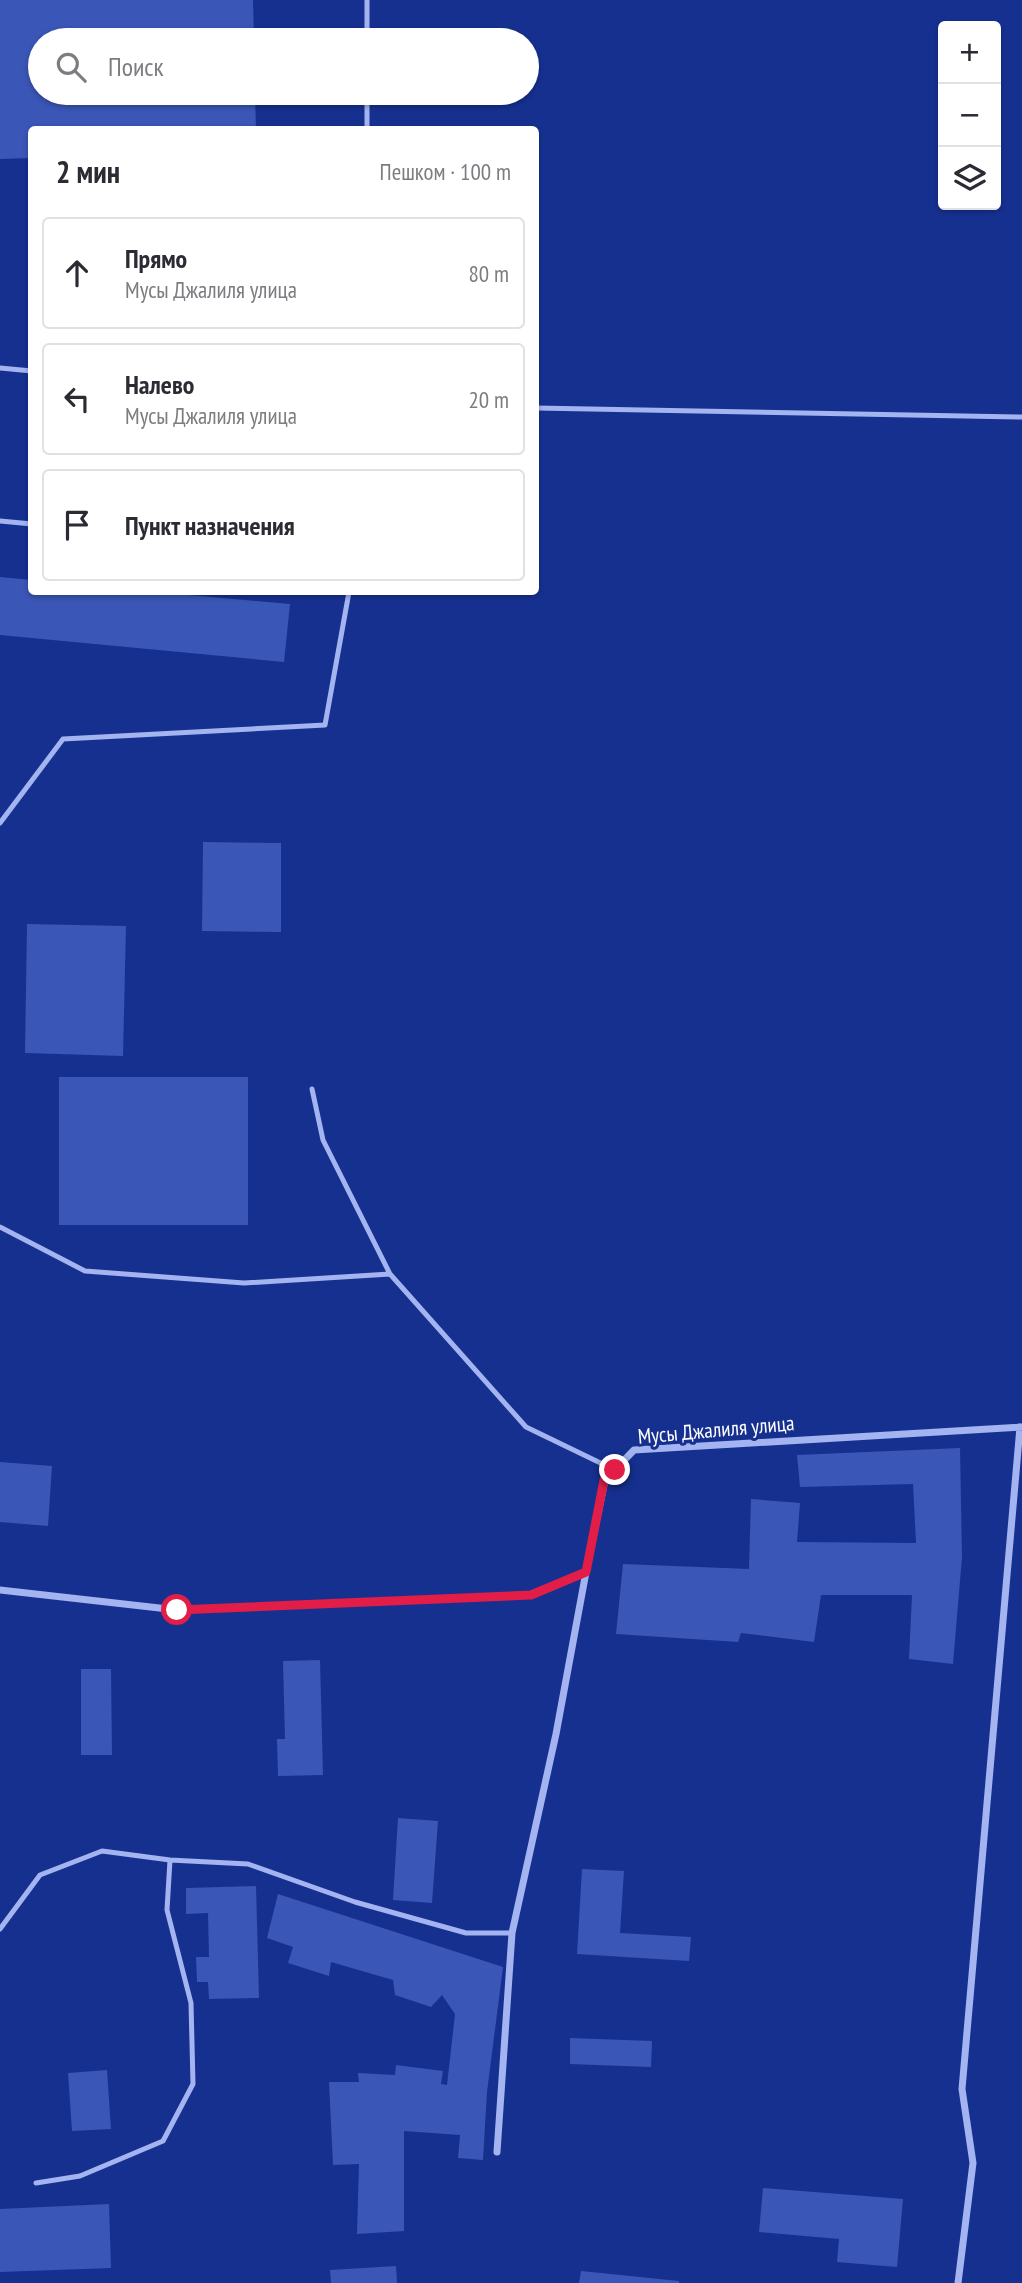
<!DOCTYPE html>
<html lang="ru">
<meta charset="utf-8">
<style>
:root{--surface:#fff;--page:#f2f2f3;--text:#2b2b33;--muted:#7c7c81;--line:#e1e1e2}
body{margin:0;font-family:"PT Sans Narrow",sans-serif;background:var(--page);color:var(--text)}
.controls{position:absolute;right:21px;top:21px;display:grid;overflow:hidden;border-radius:7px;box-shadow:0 2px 5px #0004}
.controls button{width:63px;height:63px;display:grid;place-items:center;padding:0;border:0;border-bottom:2px solid var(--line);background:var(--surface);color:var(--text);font:35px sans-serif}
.stop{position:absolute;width:21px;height:21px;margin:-16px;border:5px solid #e11d48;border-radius:50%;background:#fff}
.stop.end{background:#e11d48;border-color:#fff;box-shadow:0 2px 7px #0008}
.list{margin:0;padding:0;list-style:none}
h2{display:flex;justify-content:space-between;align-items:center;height:91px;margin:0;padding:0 28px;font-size:30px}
h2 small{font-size:23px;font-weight:400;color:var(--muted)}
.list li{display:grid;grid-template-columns:46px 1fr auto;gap:21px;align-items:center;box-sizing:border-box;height:112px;margin:0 14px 14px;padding:0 14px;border:2px solid var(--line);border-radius:7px}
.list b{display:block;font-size:26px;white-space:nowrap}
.list p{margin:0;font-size:23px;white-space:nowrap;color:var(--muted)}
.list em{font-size:23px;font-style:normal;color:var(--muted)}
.icon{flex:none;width:38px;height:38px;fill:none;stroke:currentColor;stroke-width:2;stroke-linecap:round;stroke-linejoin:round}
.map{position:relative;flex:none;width:1022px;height:2283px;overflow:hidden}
.search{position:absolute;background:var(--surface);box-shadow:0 2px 5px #0004;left:28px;top:28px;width:511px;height:77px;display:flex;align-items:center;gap:18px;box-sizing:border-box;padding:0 24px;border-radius:38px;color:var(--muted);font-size:26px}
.panel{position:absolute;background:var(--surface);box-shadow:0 2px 5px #0004;left:28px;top:126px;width:511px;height:469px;border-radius:7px}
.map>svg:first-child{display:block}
.building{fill:#3a56b6}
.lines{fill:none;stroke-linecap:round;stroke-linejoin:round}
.service{stroke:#a3b4f0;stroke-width:5}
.minor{stroke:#a3b4f0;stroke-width:7}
.route{stroke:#e11d48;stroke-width:9}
.labels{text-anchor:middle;stroke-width:6;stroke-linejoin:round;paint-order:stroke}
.street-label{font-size:21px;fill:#fff;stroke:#163090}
</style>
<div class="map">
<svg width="1022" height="2283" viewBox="0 0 1022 2283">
<rect width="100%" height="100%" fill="#163090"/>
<path class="building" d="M0,0H253L254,40H40V93H255L256,130H32V158L0,159Z
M0,577L32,580V592H155L290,604L284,662L0,635Z
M203,842L281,843V932L202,931Z
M27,924L126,926L123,1056L25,1053Z
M59,1077H248V1225H59Z
M960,1448L962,1557L953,1664L909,1659L912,1595H821L814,1642L741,1633L738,1642L616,1634L623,1564L749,1569L751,1499L800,1503L797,1542L916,1543L913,1484L800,1487L797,1455Z
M0,1462L52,1466L48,1526L0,1522Z
M320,1660L323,1775L278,1776L277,1739H285L283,1661Z
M81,1669H111L112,1755H81Z
M398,1818L438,1821L432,1903L393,1900Z
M582,1869L624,1871L620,1933L691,1937L689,1961L577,1954Z
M256,1886L259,1998L209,1999L208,1982H197L196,1957H209L208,1913L186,1914V1888Z
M278,1894L503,1967L487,2092L483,2160L458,2158L460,2135L404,2131V2231L357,2234L359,2164L333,2165L329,2082H359L358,2073L395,2075L396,2065L443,2071L441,2084L447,2085L455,2014L442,1995L431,2007L395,1995L393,1980L331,1962L329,1976L288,1963L293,1947L267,1938Z
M570,2038L652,2041L651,2067L570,2064Z
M107,2070L111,2129L72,2131L68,2073Z
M763,2188L903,2199L897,2267L837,2262L839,2239L759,2232Z
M109,2204L111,2268L0,2272V2209Z
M396,2266L397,2283H331L330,2270Z
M581,2271L679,2281V2283H579Z"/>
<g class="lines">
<path class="service" d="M367,40V0
M367,130V93
M0,368L32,371
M536,408L1022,417
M0,521L32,524
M0,823L63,739L325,725L349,592
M312,1089L323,1140L390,1274L526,1427L615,1470
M0,1227L85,1271L244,1283L390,1274
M0,1929L40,1875L102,1851L170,1860L248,1864L355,1902L466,1933H512
M36,2183L80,2176L163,2141L193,2084L191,2003L167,1910L170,1860"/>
<path class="minor" d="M0,1590L177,1610L531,1595L586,1572L605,1480L634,1450L1022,1427
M497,2152L512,1933L556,1734L586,1572
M958,2283L973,2163L962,2089L1020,1427"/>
</g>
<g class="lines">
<path class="route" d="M177,1610L531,1595L586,1572L604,1480L615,1470"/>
</g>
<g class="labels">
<g class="street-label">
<text transform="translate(716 1430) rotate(-5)" y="7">Мусы Джалиля улица</text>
</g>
</g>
</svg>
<div class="controls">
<button>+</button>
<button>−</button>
<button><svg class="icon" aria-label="layers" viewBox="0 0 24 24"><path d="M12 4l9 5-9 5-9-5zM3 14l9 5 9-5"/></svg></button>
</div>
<div class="stop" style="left:177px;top:1610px"></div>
<div class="stop end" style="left:615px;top:1470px"></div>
<div class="search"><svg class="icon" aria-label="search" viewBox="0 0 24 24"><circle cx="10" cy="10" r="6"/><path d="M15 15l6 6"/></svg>Поиск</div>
<section class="panel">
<h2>2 мин<small>Пешком · 100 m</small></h2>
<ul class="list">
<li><svg class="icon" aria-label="ahead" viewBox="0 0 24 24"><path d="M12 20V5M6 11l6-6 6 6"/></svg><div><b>Прямо</b><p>Мусы Джалиля улица</p></div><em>80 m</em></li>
<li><svg class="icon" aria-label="left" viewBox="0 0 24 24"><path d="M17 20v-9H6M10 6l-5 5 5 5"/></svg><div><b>Налево</b><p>Мусы Джалиля улица</p></div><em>20 m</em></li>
<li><svg class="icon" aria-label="arrive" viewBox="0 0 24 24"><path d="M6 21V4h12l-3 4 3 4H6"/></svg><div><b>Пункт назначения</b></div></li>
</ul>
</section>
</div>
